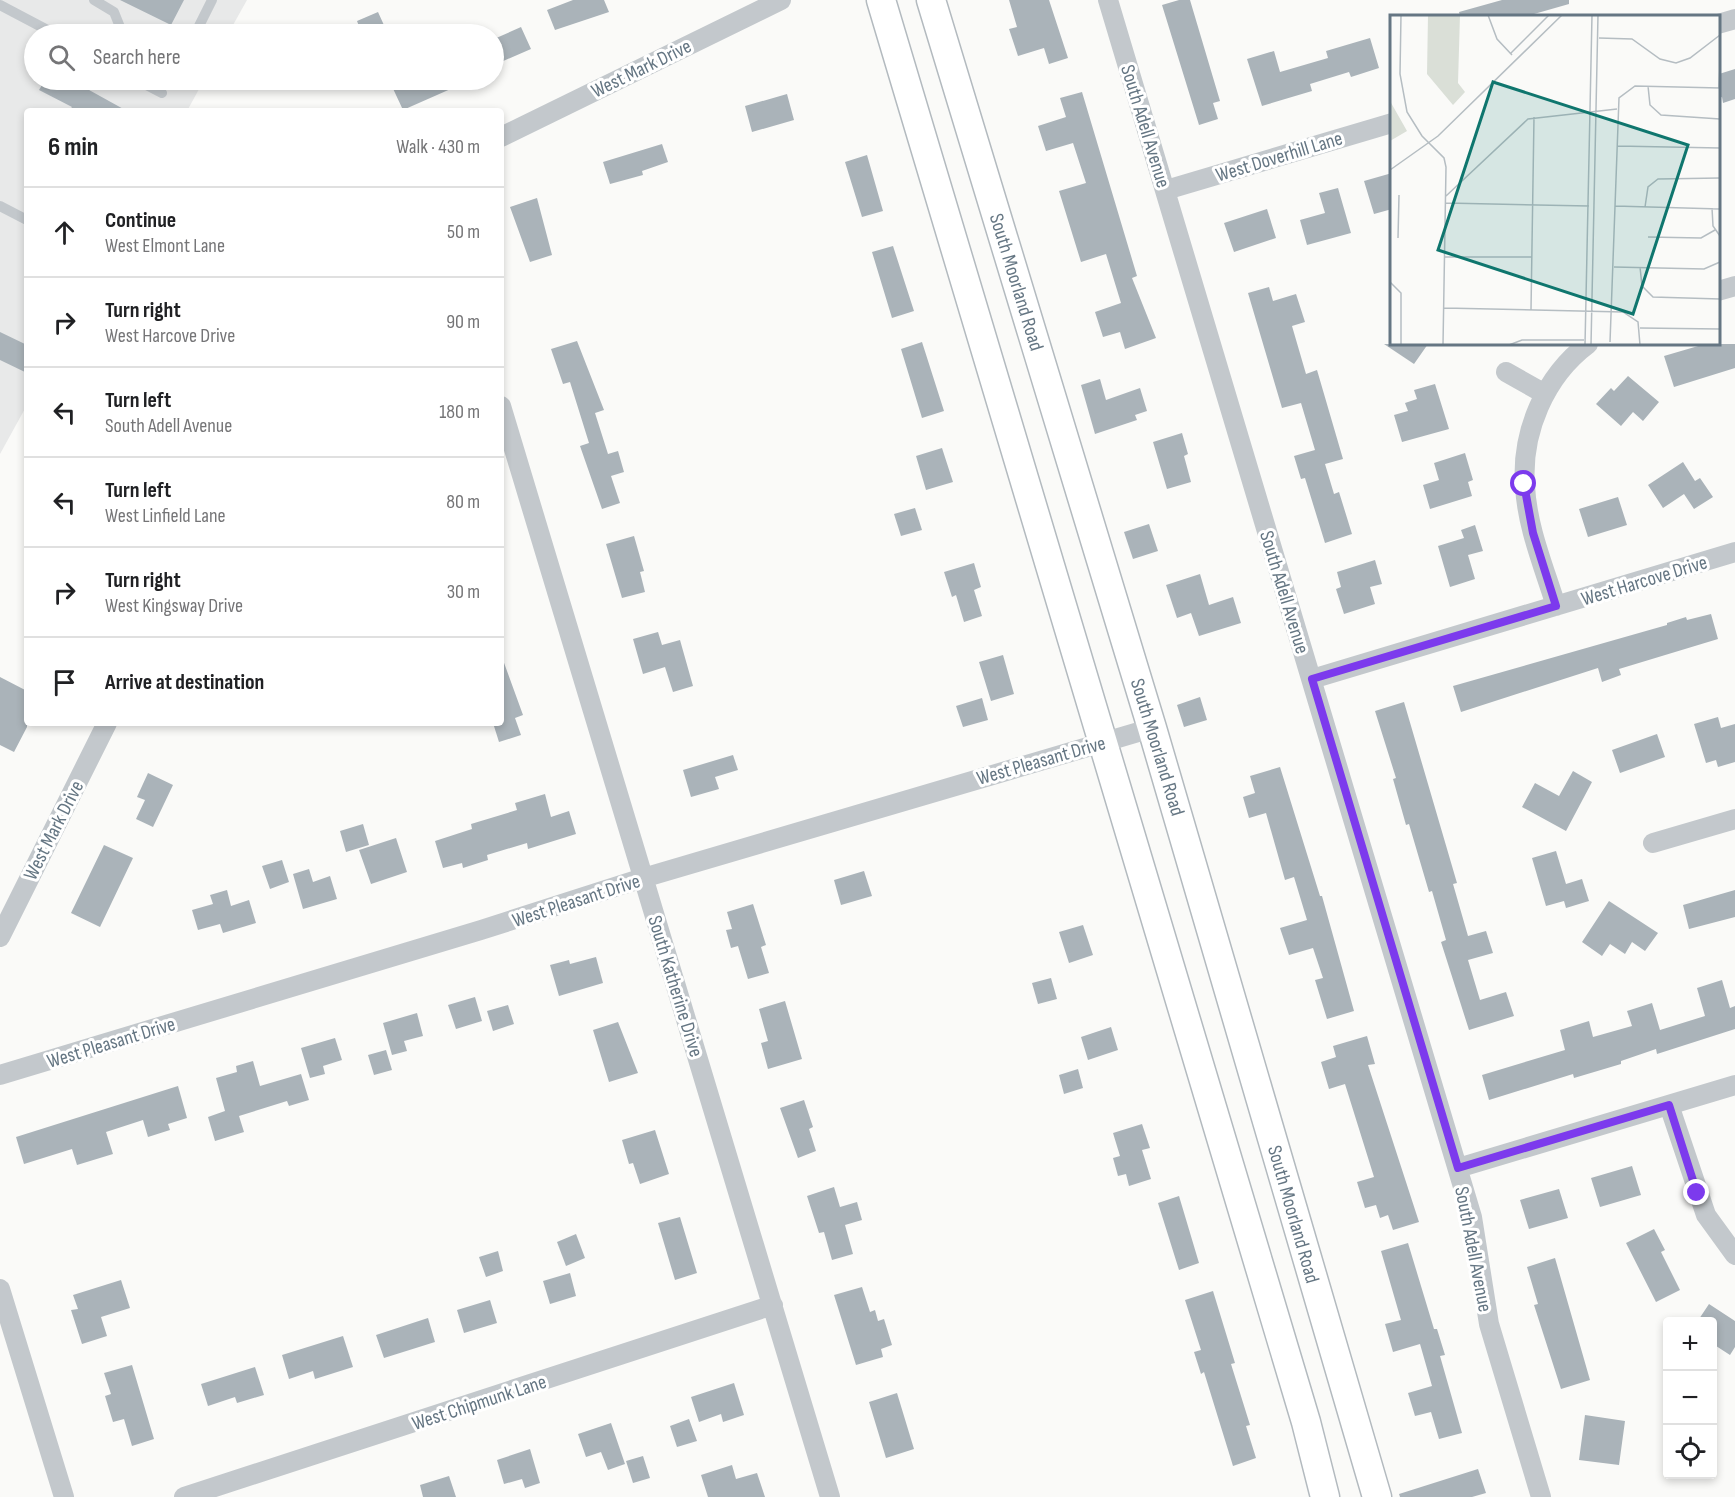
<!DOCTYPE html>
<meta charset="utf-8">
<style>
:root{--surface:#fff;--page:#f2f2f2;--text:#202124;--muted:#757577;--line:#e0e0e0}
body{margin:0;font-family:"Sofia Sans Condensed",sans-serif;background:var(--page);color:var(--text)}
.controls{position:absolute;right:18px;bottom:18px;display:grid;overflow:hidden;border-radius:6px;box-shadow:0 3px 9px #0003}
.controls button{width:54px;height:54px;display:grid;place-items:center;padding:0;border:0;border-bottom:2px solid var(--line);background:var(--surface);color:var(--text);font:30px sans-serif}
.stop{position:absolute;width:18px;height:18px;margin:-14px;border:4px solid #7c3aed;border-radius:50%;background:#fff}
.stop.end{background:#7c3aed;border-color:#fff;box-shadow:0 2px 6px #0008}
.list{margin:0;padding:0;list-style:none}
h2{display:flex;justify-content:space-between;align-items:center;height:78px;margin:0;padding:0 24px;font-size:26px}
h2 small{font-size:20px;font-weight:400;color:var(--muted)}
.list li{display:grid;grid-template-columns:39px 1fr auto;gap:18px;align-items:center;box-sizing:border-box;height:90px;padding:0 24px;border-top:2px solid var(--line)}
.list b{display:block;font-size:22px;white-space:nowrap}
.list p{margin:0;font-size:20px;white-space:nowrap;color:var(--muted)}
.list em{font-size:20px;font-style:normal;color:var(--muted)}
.icon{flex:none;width:33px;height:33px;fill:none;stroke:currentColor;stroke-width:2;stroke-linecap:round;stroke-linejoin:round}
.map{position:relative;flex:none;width:1735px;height:1497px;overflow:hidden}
.search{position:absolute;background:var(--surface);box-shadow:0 3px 9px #0003;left:24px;top:24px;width:480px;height:66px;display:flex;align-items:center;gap:15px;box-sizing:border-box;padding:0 21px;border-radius:33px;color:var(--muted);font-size:22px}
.panel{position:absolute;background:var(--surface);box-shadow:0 3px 9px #0003;left:24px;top:108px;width:480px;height:618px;border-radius:6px}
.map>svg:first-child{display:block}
.built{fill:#e8e9e9}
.building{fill:#aab3b9}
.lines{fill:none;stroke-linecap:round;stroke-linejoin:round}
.secondary-casing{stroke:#b3babf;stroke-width:31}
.lane{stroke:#c3c8cc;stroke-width:10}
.street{stroke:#c3c8cc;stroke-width:20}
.secondary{stroke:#fff;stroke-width:28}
.route{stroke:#7c3aed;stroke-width:8}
.labels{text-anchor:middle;stroke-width:6;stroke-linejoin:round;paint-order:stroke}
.street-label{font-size:20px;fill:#657683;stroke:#fff}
.inset-road{fill:none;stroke:#b5bdc2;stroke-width:1.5}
.view{fill:#0f766e;fill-opacity:0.15;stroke:#0f766e;stroke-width:3}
.inset-edge{fill:none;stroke:#657683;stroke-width:3}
</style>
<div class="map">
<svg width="1735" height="1497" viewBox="0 0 1735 1497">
<rect width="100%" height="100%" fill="#fafaf8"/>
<path class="built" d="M0,0H247L228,34H34V80H204L187,111H27V405L0,454Z"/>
<path class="building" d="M120,0H184L171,25Z
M573,0H604L609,12L555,30L547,10Z
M1009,0H1049L1068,58L1049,64L1044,48L1018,56L1009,29L1017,27Z
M1179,0H1190L1220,101L1213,103L1218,119L1199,125L1162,5Z
M1502,0H1569V4L1527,16H1460L1459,12Z
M378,12L388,34H362L357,21Z
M521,27L531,49L501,62L494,39Z
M1370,38L1379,68L1351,77L1349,72L1310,84L1312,91L1262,106L1247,59L1274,51L1280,72L1328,58L1326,51Z
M1735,69V99L1723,103L1722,97L1719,98V74Z
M45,80H71L127,111H69L72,107L39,90Z
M389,80H471L403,110Z
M1082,92L1137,276L1132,278L1156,338L1125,349L1120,332L1103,337L1095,312L1121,303L1106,254L1081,262L1059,191L1086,183L1073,143L1046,151L1038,126L1066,117L1060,98Z
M787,94L794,120L752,132L745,106Z
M662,144L668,162L642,171L643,175L610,184L603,162Z
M867,155L883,211L862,217L845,162Z
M1392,173V209L1374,214L1364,181Z
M1338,188L1351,233L1307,245L1300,220L1325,213L1319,193Z
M537,198L552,255L530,262L510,207Z
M1267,209L1276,238L1234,252L1224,223Z
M893,246L914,311L892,318L872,252Z
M1269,287L1273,301L1296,294L1305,322L1292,326L1306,374L1317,370L1343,459L1325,464L1334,494L1339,492L1352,534L1325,543L1305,478L1301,479L1294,456L1315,450L1301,403L1282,408L1248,293Z
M0,332L27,345V373L0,360Z
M577,341L604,410L595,413L608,454L618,451L624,472L611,476L620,503L602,509L580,446L589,443L570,382L563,384L551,349Z
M922,342L944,411L922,418L901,349Z
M1384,344H1428L1414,364Z
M1705,344H1735V368L1674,387L1664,356Z
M1628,376L1659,402L1643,421L1633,412L1621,426L1596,404L1611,388L1614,391Z
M1100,379L1106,400L1140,388L1147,411L1135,415L1137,420L1095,434L1081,385Z
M1435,384L1449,429L1402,442L1394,415L1408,411L1405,403L1417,399L1414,390Z
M1182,433L1188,454L1184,456L1191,482L1167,489L1153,442Z
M942,448L953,482L926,490L916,456Z
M1465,453L1473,480L1468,482L1472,496L1430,509L1423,485L1439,480L1434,463Z
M1683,462L1695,481L1700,478L1713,497L1694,509L1684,494L1663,508L1648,485Z
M1618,497L1627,525L1588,537L1579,509Z
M915,508L922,530L901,536L894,514Z
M1149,524L1158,551L1133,559L1124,532Z
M1475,525L1483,551L1468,555L1475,579L1450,587L1438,546L1464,538L1461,530Z
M634,536L644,571L640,572L645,592L622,598L606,544Z
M1375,560L1382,584L1370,587L1375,604L1344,614L1336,589L1341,587L1337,572Z
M974,563L981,587L974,590L982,616L964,622L956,595L952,597L944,572Z
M1200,574L1209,605L1233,597L1241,623L1199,636L1191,613L1177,618L1166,585Z
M1711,614L1718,639L1619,669L1621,675L1602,682L1598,668L1461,712L1453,686L1667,625V623L1686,617L1687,620Z
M658,632L662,645L680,640L693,686L673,692L665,667L643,674L633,639Z
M1003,655L1014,694L991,701L979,662Z
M503,660L523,715L515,718L521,735L499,742L493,723H501V661Z
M0,677L27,691V727L14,752L0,745Z
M1200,697L1207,720L1184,727L1177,705Z
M982,698L988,720L963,727L956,706Z
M1404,702L1457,883L1453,884L1468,936L1486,931L1493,953L1468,960L1480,1000L1506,992L1514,1016L1469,1030L1441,942L1446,940L1432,891L1429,892L1409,824L1406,825L1393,779L1396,778L1375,711Z
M1718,717L1721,728L1735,724V762L1718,767L1716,760L1706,763L1694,724Z
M1657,734L1665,757L1620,773L1612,750Z
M733,755L738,770L715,777L719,789L691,797L683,770Z
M1280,767L1320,896H1322L1354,1011L1327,1019L1315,980L1323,978L1313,948L1289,955L1280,928L1307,920L1294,877L1285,880L1266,813L1249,818L1243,797L1255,793L1250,776Z
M1573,771L1592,782L1566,831L1522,807L1535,783L1559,796Z
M148,773L173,785L153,827L136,819L145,800L137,797Z
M545,794L551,817L569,811L576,834L528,849L527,843L487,855L488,860L463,868L462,863L443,868L435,841L472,829L471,824L517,810L515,803Z
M363,824L369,845L346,852L340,831Z
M396,838L407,872L371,884L359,850Z
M104,845L133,858L100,927L71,913Z
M1556,851L1566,884L1582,879L1589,901L1566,908L1564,901L1546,906L1532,858Z
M282,860L289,882L270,889L262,866Z
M309,869L313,882L330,876L337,899L303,909L293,874Z
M864,871L872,896L841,905L834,880Z
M227,890L231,906L249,900L256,923L223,933L220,924L198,930L192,910L213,904L210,895Z
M1735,890V917L1689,929L1683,905Z
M1609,901L1658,933L1645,951L1632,942L1625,954L1610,944L1602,956L1582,942Z
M753,904L766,945L761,947L769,973L748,979L738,946L731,948L726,930L732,929L727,912Z
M1083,925L1093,955L1069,963L1059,932Z
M596,957L603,983L559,996L550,965L569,960L570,964Z
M1051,978L1057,999L1038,1004L1032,983Z
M1722,980L1730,1008L1735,1006V1029L1657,1054L1656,1049L1621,1061V1064L1574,1078L1573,1074L1489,1100L1482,1075L1565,1050L1560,1030L1589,1021L1593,1037L1632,1026L1627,1011L1652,1003L1660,1030L1705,1016L1697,988Z
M475,997L482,1021L456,1029L448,1005Z
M785,1001L802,1059L768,1069L761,1043L768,1041L759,1009Z
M508,1005L514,1024L493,1031L487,1011Z
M417,1013L423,1036L404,1041L407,1051L392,1055L383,1023Z
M618,1022L638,1073L609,1082L593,1030Z
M1111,1027L1118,1050L1088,1060L1081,1037Z
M1367,1036L1375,1064L1368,1065L1419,1222L1393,1230L1388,1215L1380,1218L1376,1205L1365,1208L1357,1182L1374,1177L1345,1084L1329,1089L1321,1062L1336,1057L1333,1046Z
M335,1038L342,1060L323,1066L325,1074L310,1078L301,1048Z
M386,1050L392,1070L374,1075L368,1055Z
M253,1061L260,1086L301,1074L309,1100L289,1106L287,1101L239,1116L244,1132L215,1141L208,1117L225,1111L216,1078L237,1072L236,1066Z
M1078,1069L1083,1088L1064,1094L1059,1075Z
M178,1086L187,1118L168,1124L170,1130L148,1137L143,1120L106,1132L113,1154L77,1165L72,1149L24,1164L16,1137Z
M804,1100L813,1127L809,1129L816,1151L798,1158L780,1108Z
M1142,1124L1150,1148L1142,1150L1151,1179L1129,1186L1126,1174L1118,1176L1113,1158L1120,1156L1113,1133Z
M655,1130L669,1174L640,1184L633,1163L629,1164L622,1140Z
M1632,1166L1641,1195L1600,1207L1591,1178Z
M834,1187L840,1207L857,1202L862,1220L845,1225L853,1254L832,1260L824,1232L819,1233L807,1196Z
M1559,1189L1568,1218L1529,1229L1520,1200Z
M1179,1196L1199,1263L1179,1270L1158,1203Z
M680,1217L697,1273L675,1280L658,1223Z
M1654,1229L1665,1250L1661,1252L1680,1290L1656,1302L1626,1243Z
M576,1234L585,1258L566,1266L557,1242Z
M1408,1243L1434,1329H1437L1445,1355L1440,1356L1462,1433L1439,1439L1431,1412L1415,1416L1408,1393L1432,1386L1420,1344L1393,1352L1385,1324L1401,1320L1381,1251Z
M498,1251L503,1271L486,1277L479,1257Z
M1555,1258L1590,1380L1561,1389L1534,1305L1538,1304L1527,1267Z
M570,1273L576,1296L550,1304L543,1281Z
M121,1280L130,1308L101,1317L107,1336L82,1344L71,1310L78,1309L73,1295Z
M862,1287L870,1312L875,1310L878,1321L884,1319L892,1345L881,1349L883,1357L856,1365L834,1295Z
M1213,1291L1235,1363L1231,1364L1250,1425L1246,1426L1256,1458L1233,1466L1204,1372L1201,1374L1194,1352L1201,1350L1185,1300Z
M490,1300L497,1323L464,1333L457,1310Z
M1709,1304L1735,1321V1347L1730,1355L1713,1344V1322H1697Z
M428,1318L435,1342L384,1358L376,1335Z
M343,1336L353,1367L315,1379L313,1371L289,1379L282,1355Z
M132,1365L154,1439L132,1446L124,1419L113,1422L105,1396L111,1394L104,1373Z
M255,1367L264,1395L237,1403L235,1397L208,1406L201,1384Z
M734,1383L744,1415L723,1422L721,1414L699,1422L691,1397Z
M897,1393L914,1449L886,1458L869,1402Z
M1585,1415L1625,1421L1619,1465L1579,1460Z
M689,1419L697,1441L677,1447L670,1426Z
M611,1423L625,1464L608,1470L601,1452L586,1457L578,1434Z
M530,1449L540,1483L525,1488L522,1479L504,1484L497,1460Z
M643,1456L650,1478L633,1483L626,1461Z
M732,1465L736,1479L757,1473L765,1497H708L701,1475Z
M1478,1469L1486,1493L1472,1497H1400L1399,1494Z
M449,1476L456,1497H423L420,1485Z"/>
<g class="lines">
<g class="secondary-casing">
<path id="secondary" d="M881,0L1306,1422L1325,1497
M931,0L1152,728L1377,1497"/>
</g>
<path class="lane" d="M94,0L114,12L122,32L127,34
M0,5L55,34
M195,34L212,0
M137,80L162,93
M0,206L27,220"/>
<path class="street" d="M1108,0L1472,1217L1489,1324L1541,1497
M1718,24L1735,19
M501,137L781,0
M1166,190L1392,123
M1718,291L1735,286
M1506,372L1545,394
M501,406L830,1497
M1556,606C1544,567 1527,527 1525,486C1521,432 1545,376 1588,344
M1312,679L1735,552
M1653,843L1735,819
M0,937L107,723
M0,1075L481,930L643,878L1152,728
M1669,1105L1706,1215L1735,1255
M1458,1168L1735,1085
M0,1289L64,1497
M184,1497L773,1305"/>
<use href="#secondary" class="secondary"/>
</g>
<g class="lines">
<path class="route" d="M1524,484L1533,533L1556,606L1312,679L1458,1168L1669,1105L1697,1193"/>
</g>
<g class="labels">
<g class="street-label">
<text transform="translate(641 68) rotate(-26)" y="7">West Mark Drive</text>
<text transform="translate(1146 126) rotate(73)" y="7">South Adell Avenue</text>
<text transform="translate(1279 156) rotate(-17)" y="7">West Doverhill Lane</text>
<text transform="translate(1017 282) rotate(73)" y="7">South Moorland Road</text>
<text transform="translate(1644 580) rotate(-17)" y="7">West Harcove Drive</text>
<text transform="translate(1285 592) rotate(73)" y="7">South Adell Avenue</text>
<text transform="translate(1158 747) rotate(73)" y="7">South Moorland Road</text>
<text transform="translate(1041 760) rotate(-16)" y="7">West Pleasant Drive</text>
<text transform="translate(53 830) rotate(-63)" y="7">West Mark Drive</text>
<text transform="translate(576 900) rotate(-18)" y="7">West Pleasant Drive</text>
<text transform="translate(676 986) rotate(73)" y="7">South Katherine Drive</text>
<text transform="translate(111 1042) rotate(-17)" y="7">West Pleasant Drive</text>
<text transform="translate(1294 1214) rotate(74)" y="7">South Moorland Road</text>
<text transform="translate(1474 1249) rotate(79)" y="7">South Adell Avenue</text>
<text transform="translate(479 1402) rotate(-18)" y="7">West Chipmunk Lane</text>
</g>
</g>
<g transform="translate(1390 15)">
<rect width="330" height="330" fill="#fafaf8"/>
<path d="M38,0H70L68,68L75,77L63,90L37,59ZM0,86L17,116L0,126Z" fill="#dadfd7"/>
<path class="inset-road" d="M11,0L10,59L17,97L32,121L54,143L56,152L53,330M98,0L107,24L122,40M209,23L242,24L270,44L286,48L300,43L330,20M120,39L159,0M258,71L260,90L271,100L330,104M329,73L330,50M227,131L330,133M0,155L48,121L172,0M56,181L138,104L227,94M56,188L199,191M225,191L330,194M255,192L258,172L268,164L330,163M322,193L323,211L330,221M258,222L311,223L325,215M8,223L9,180M55,242H142M224,252L314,254L330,247M250,252L252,271L263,282L330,284M0,267L11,278V330M54,293L233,297L248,307L250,330M141,295L144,102M250,313L330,314M220,327L229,83L245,71L330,73M119,330L132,325H194M195,330L202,0M201,330L208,0"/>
<path class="view" d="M103,67L298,130L243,299L48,235Z"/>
<rect width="330" height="330" class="inset-edge"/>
</g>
</svg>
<div class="controls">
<button>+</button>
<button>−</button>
<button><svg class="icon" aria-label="locate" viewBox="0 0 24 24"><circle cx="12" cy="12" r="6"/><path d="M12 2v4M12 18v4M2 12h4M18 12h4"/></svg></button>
</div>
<div class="stop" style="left:1524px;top:484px"></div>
<div class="stop end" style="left:1697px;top:1193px"></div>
<div class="search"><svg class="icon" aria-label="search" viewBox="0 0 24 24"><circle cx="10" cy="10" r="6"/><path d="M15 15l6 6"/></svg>Search here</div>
<section class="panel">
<h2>6 min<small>Walk · 430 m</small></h2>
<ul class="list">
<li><svg class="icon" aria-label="ahead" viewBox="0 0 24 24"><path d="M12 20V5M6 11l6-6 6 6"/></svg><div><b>Continue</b><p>West Elmont Lane</p></div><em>50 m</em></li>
<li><svg class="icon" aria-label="right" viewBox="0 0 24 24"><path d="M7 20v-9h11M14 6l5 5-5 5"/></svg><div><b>Turn right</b><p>West Harcove Drive</p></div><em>90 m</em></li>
<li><svg class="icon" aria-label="left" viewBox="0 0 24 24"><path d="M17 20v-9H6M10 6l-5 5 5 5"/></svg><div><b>Turn left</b><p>South Adell Avenue</p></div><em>180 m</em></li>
<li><svg class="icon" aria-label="left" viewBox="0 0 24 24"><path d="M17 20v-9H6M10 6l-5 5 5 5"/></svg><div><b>Turn left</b><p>West Linfield Lane</p></div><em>80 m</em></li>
<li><svg class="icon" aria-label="right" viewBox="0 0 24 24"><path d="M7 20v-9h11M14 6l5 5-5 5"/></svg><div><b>Turn right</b><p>West Kingsway Drive</p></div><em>30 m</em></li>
<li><svg class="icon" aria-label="arrive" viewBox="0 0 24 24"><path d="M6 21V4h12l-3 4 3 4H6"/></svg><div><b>Arrive at destination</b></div></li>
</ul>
</section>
</div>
